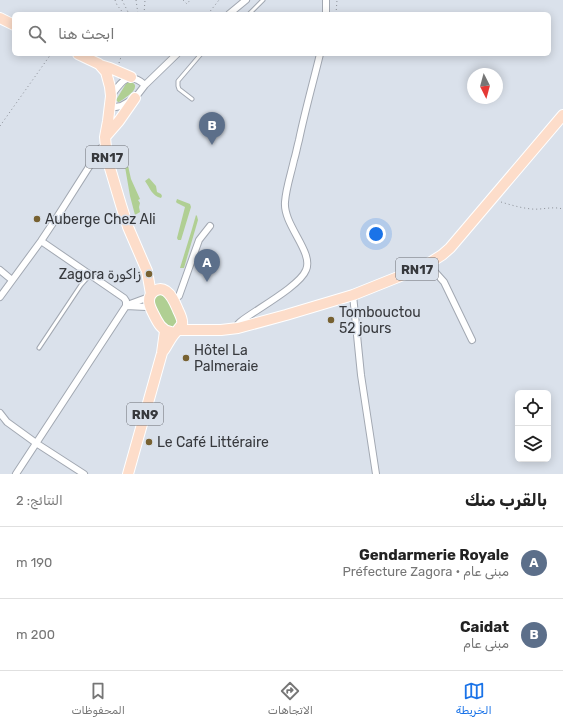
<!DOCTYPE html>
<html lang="ar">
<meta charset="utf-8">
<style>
:root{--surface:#fff;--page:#f2f2f2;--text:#222;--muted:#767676;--line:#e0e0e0;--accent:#1a73e8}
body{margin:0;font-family:Rubik,Cairo,sans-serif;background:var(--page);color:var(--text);direction:rtl}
.controls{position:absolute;right:12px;bottom:12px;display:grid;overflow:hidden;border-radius:6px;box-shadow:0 2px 10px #0003}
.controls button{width:36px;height:36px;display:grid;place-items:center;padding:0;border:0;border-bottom:1px solid var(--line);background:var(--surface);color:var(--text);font:20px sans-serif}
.compass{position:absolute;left:467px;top:68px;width:36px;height:36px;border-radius:50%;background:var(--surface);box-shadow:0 2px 10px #0003;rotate:174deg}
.you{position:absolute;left:376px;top:234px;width:14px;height:14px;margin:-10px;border:3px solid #fff;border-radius:50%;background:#1a73e8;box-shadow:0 0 0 6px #1a73e833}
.badge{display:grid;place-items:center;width:26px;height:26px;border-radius:50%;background:var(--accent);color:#fff;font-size:13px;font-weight:700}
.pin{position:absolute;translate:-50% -33px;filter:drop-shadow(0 1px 2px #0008)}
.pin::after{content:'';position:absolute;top:21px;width:14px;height:12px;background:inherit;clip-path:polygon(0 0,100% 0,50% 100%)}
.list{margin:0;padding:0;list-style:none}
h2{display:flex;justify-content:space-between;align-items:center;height:52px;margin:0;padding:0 16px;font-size:17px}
h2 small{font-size:13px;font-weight:400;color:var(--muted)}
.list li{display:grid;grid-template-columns:26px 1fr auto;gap:12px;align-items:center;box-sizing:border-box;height:72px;padding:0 16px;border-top:1px solid var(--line)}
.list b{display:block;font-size:15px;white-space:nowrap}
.list p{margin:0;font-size:13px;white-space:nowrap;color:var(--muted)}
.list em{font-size:13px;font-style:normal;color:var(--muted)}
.icon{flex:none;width:22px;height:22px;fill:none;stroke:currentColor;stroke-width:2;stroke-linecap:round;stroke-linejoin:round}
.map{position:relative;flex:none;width:563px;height:474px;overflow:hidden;direction:ltr}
.search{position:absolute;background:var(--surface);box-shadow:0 2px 10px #0003;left:12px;right:12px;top:12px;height:44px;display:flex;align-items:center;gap:10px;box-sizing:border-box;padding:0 14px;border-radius:6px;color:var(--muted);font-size:15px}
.sheet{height:196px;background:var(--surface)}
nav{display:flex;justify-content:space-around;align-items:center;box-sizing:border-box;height:56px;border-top:1px solid var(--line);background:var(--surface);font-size:11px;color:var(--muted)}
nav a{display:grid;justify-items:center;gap:2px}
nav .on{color:var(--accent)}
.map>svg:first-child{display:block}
.green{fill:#b0cf93}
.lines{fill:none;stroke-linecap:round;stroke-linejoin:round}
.lane-casing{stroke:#a2a8b2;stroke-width:5}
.street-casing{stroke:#a2a8b2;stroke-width:8}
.primary-casing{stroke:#fff;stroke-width:12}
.path{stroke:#8b8f96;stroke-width:1;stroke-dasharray:1 3;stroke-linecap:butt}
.lane{stroke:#fff;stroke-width:3}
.street{stroke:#fff;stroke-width:6}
.primary{stroke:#fdddca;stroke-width:10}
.poi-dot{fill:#776131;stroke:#dae1eb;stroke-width:1.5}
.labels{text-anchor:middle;stroke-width:3;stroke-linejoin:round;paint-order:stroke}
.shield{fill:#dae1eb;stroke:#686b71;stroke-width:1}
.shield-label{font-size:13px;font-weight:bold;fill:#37393d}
.poi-label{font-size:14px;fill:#37393d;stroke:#dae1eb;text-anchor:start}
</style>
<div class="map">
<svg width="563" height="474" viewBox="0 0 563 474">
<rect width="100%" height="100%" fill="#dae1eb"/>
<path class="green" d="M129,81C145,86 125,98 119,102H118L116,100L127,82Z
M124,161H127L131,179L140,199L138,200L140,203L139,207L140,212L135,215L130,196Z
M149,178L156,186L157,192L161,194L162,196L161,198C152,196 150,188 145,181Z
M177,199L190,204L191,207L181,240H178L177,238L185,207L177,203L176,202Z
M196,215L197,216L198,220L184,268H180L192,229Z
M158,294C170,294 174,312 178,321L174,328L167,327C161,318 147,302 158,294Z"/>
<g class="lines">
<g class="lane-casing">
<path id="lane" d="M249,14L263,0
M192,99L179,89L178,86V81L201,54
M39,348L81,285L90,275"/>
</g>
<g class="street-casing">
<path id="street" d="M326,0V14
M229,14L246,0
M111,96C121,82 128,70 145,85
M110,108L121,106L135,98L145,85L177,54
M41,241L124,298L126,301V306
M423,267L435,272L444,282L472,340
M0,270L12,280
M353,295L361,375L376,474
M0,297L41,241L59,214L101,148L105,145
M174,300L179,296L199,240L210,226
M130,304L149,297
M126,306L146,307L151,309
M238,328V324L240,322C255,310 300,286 306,270C314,252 283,225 285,202C286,188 291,174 294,160C296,154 297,147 299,140C305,111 313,83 320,54
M0,413L7,422L36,443L84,474
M16,474L126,306"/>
</g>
<g class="primary-casing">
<path id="primary" d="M0,18L14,25
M78,54L99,64L106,72L110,87L111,96L108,121L105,137L107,158L121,205L128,227L147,271L151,294
M100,65L110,68L131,77
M106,136L119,121L135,98
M178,330H221L238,328L286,315L353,295L423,267L442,255L450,248L563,115
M164,350C168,344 171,337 176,332C178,329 180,328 182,324C183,320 180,314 178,310C175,303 172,295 166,291C159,286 149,292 149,301C149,306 152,311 154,315C158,323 162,331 171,332
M128,474L162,353L165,331"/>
</g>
<path class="path" d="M115,0L117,5L124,14
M122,0L129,14
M136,0L138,14
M183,0L187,4L190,0
M144,14L145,0
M208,14L219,0
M336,14L337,0
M119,63L122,54
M0,126L51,54
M501,202C511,205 521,208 532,209C542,210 552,206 563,209"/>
<use href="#lane" class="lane"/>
<use href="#street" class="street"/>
<use href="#primary" class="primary"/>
</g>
<g class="poi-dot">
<circle cx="37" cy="219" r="4"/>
<circle cx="149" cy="274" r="4"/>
<circle cx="331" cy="320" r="4"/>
<circle cx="186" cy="358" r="4"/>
<circle cx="149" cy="442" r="4"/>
</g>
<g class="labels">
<g class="shield">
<rect x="86" y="146" width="42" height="22" rx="3"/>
<rect x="396" y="258" width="42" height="22" rx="3"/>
<rect x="127" y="403" width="36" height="22" rx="3"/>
</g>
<g class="shield-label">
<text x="107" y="162">RN17</text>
<text x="417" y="274">RN17</text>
<text x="145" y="419">RN9</text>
</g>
<g class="poi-label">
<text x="45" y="224">Auberge Chez Ali</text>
<text x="141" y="279" text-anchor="end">Zagora زاكورة</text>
<text x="339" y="317">Tombouctou<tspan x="339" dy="16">52 jours</tspan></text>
<text x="194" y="355">Hôtel La<tspan x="194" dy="16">Palmeraie</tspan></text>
<text x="157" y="447">Le Café Littéraire</text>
</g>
</g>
</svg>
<div class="controls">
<button><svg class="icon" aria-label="locate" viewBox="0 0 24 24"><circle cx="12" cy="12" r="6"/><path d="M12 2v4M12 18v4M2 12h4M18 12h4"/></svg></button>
<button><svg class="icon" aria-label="layers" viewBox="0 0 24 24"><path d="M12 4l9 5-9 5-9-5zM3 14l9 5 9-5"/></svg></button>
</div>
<svg class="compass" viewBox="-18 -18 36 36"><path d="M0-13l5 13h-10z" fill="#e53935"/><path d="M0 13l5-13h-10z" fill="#767676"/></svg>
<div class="you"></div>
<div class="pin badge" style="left:207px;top:282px;background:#5c6f8a">A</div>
<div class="pin badge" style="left:212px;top:145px;background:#5c6f8a">B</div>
<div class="search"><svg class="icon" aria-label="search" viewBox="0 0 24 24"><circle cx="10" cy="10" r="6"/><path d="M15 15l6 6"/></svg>ابحث هنا</div>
</div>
<section class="sheet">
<h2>بالقرب منك<small>النتائج: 2</small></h2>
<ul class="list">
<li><span class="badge" style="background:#5c6f8a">A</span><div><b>Gendarmerie Royale</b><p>مبنى عام · Préfecture Zagora</p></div><em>190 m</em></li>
<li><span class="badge" style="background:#5c6f8a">B</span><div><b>Caidat</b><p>مبنى عام</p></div><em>200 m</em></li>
</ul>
</section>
<nav>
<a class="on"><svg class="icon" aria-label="map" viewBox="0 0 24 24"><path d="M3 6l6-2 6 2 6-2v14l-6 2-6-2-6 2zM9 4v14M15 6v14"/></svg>الخريطة</a>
<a><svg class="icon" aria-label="directions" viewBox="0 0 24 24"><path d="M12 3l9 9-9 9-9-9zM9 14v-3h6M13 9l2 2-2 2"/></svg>الاتجاهات</a>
<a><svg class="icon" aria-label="saved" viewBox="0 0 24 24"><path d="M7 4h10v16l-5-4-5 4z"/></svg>المحفوظات</a>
</nav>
